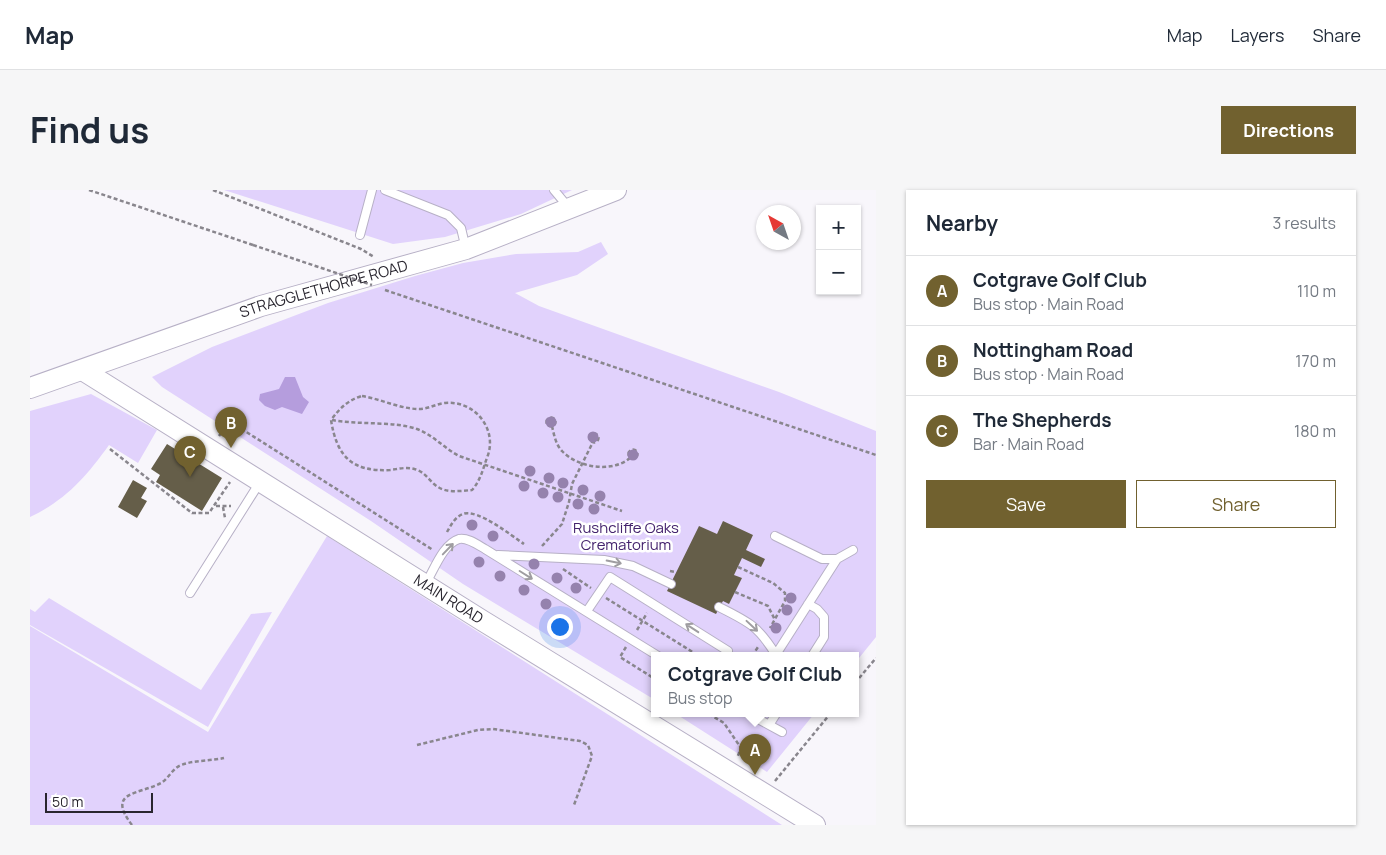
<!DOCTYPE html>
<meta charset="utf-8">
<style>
:root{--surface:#fff;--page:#f6f6f7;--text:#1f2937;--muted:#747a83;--line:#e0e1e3;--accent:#71612f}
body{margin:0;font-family:Manrope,sans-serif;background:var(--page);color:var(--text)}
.controls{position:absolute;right:15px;top:15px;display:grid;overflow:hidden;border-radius:0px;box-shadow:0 1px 4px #0004}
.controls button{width:45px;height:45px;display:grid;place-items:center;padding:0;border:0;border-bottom:1px solid var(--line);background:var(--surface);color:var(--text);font:25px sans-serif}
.compass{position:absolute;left:726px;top:15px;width:45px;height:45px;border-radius:50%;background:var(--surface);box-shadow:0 1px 4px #0004;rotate:320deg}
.scale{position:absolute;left:15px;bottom:12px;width:108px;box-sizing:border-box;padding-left:5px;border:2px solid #29262f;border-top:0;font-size:14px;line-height:18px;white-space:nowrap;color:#29262f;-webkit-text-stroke:4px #fff;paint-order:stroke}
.you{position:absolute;left:529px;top:436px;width:18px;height:18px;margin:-12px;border:4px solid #fff;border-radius:50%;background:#1a73e8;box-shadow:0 0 0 8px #1a73e833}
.badge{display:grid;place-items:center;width:32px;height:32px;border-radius:50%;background:var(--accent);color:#fff;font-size:16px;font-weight:700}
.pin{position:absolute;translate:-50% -41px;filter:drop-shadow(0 1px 2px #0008)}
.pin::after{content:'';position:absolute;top:26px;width:18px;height:15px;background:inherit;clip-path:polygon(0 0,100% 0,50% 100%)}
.popup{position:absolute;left:621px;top:462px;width:208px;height:65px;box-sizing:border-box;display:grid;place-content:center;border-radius:0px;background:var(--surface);filter:drop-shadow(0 1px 4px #0005);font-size:16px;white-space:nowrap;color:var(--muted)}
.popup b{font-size:19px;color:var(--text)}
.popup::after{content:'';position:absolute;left:50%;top:100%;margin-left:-10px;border:10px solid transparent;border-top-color:var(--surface)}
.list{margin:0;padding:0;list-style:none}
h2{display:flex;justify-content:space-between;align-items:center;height:65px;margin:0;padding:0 20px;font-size:21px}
h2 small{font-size:16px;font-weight:400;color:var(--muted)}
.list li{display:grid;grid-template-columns:32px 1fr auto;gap:15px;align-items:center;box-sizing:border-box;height:70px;padding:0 20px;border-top:1px solid var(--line)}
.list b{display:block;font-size:19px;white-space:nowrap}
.list p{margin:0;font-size:16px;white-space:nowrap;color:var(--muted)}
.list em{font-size:16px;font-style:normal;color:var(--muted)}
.actions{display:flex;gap:10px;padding:15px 20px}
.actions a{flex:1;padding:11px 0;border:1px solid var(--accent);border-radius:0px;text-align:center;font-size:18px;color:var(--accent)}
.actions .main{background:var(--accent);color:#fff}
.map{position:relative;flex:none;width:846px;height:635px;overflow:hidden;border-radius:0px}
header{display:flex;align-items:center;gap:30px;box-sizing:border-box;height:70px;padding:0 25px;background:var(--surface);border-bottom:1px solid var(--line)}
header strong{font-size:24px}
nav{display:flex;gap:28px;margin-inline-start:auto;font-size:18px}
.intro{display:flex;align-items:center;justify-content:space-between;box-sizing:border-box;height:120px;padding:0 30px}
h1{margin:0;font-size:35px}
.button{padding:12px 22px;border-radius:0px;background:var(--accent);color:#fff;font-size:18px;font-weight:700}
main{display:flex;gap:30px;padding:0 30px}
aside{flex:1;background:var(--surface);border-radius:0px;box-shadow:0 1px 4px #0004}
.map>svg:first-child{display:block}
.green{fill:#e1d2fc}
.water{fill:#b59ddd}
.building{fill:#655e49}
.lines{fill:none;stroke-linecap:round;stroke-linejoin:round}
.service-casing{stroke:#b7b0c6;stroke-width:10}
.tertiary-casing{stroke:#b7b0c6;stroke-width:22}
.path{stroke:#89868d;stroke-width:2.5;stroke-dasharray:4 2.5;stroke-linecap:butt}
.service{stroke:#fff;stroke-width:8}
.tertiary{stroke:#fff;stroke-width:20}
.path-bridge{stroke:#89868d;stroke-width:2.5;stroke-dasharray:4 2.5;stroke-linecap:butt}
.tree{fill:#9582ad}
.oneway{stroke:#9f9da1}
.labels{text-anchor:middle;stroke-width:5;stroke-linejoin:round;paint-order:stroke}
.street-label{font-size:15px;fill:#29262f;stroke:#fff}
.park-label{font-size:15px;fill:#44236d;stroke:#fff}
</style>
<header>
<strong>Map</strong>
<nav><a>Map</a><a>Layers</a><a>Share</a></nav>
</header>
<div class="intro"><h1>Find us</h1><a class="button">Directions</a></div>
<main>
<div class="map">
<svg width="846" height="635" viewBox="0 0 846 635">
<rect width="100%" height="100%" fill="#f8f6fb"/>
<path class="green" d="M194,0H542L491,24L415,47L363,54Z
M571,52L578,64L547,85L485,103L509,116L749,202L846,241V447L825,473V466H625V510L433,394L341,331L132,197L122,187L182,157L298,113L385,86L433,73L486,64L548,62Z
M61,204L127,240L108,273L79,255C56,287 36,310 0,327V221Z
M297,346L752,635H0V436L178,542Z
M19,408L171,500L221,424L242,422L178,537L0,435V419L5,422Z
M646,524H784L737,582Z"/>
<path class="water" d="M255,187H265L273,207L279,212L272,224L252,217L245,220L235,216L229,210L230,204L249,199Z"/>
<path class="building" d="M137,254L192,288L172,321L126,292L130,285L121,279Z
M103,290L117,298L111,308L117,311L107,328L88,317Z
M693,331L723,345L716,360L735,369L731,377L712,368L704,385L712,388L699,414L693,411L686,424L637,401L669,336L687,344Z"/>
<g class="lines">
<g class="service-casing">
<path id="service" d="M355,0L418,25L431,38L436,59
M524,0L539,18
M330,45L342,0
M745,346L792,369H807
M468,365L574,370L603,376L641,394
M396,393C404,380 413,354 429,349C437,347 448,355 455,359L628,466
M160,403L230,292
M778,414L787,419L794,427V447L782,466
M689,417C719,432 728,436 746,465
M557,421L580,387L698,461L695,466
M745,466L807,369L823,360
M719,524L752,542
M739,535L746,524"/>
</g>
<g class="tertiary-casing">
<g id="tertiary">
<path id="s1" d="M54,181L453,431L785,635"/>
<path id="s2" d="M0,198L231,116L436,59L586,0"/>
</g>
</g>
<path class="path" d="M59,0L223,55
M183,0L331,59L344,67
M355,100L846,265
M332,206C351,209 370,219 389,219C398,219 406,214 415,213C444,210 467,238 458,265C453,278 451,290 442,300C431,301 417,303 408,297C400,292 396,283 387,280C378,276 369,279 360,280C322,282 307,267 301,230C310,218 318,210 332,206Z
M516.5 232a4.5 4.5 0 1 1 9 0a4.5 4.5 0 1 1-9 0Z
M302,230C328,235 364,231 387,239C403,245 414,258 429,266L592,321
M522,236C524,245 526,255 532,261C548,278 582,283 600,268
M559.5 248a4.5 4.5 0 1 1 9 0a4.5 4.5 0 1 1-9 0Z
M189,246L199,231L403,360
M80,259L162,323H179L200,292
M598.5 264a4.5 4.5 0 1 1 9 0a4.5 4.5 0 1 1-9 0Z
M186,316H201
M193,317L195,328
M417,342C421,335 425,327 433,324C447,318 482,346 494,354
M512,356L532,334L539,312L542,294L563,252
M708,377L743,393L755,403V411L740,438
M533,379L561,398
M640,381L646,382
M705,402L738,416L745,430
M576,408L669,466
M607,440L617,423
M596,457L590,467L625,489
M722,466L728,457
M825,493L846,468
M679,524L694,533L711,558L707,568
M387,555L448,540L463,539L550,551L558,555L562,566L544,615
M745,591L800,524
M102,635C76,601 108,605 131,593C139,588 143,578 151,575C165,570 180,571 194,568"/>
<use href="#service" class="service"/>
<use href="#tertiary" class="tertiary"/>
<path class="path-bridge" d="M223,55L342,95"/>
</g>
<g class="tree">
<circle cx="521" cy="232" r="5.5"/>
<circle cx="563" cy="247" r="5.5"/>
<circle cx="603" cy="265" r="5.5"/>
<circle cx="500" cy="281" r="5.5"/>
<circle cx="519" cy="288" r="5.5"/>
<circle cx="533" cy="293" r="5.5"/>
<circle cx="494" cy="296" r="5.5"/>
<circle cx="553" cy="300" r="5.5"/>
<circle cx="513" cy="303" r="5.5"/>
<circle cx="570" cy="306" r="5.5"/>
<circle cx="528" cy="307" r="5.5"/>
<circle cx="548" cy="314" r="5.5"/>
<circle cx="564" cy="319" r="5.5"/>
<circle cx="442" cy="335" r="5.5"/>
<circle cx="463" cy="346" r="5.5"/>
<circle cx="449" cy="372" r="5.5"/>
<circle cx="504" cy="374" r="5.5"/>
<circle cx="470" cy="386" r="5.5"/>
<circle cx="527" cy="388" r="5.5"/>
<circle cx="546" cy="398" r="5.5"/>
<circle cx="494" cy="400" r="5.5"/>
<circle cx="761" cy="408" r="5.5"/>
<circle cx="516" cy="414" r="5.5"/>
<circle cx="757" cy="420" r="5.5"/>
<circle cx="746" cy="438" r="5.5"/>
</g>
<defs><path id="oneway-shaft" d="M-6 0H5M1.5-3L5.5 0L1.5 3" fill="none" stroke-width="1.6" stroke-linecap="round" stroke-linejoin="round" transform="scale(1.25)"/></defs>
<g class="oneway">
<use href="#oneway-shaft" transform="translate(418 359) rotate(-46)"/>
<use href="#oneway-shaft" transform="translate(584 372) rotate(11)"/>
<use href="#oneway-shaft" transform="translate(496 385) rotate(32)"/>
<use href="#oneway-shaft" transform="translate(722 436) rotate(43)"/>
<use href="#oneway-shaft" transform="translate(662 438) rotate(-147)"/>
</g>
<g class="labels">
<g class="street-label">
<text dy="5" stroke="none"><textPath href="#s2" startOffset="310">STRAGGLETHORPE ROAD</textPath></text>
<text dy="5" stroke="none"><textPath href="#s1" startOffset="430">MAIN ROAD</textPath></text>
</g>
<g class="park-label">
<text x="596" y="343">Rushcliffe Oaks<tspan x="596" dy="17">Crematorium</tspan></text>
</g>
</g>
</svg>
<div class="controls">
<button>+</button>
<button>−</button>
</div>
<svg class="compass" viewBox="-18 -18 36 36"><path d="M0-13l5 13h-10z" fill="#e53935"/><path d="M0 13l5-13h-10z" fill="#747a83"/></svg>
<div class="scale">50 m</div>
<div class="you"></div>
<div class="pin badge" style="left:725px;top:585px">A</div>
<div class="popup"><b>Cotgrave Golf Club</b>Bus stop</div>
<div class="pin badge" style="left:201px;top:258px">B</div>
<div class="pin badge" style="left:160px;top:287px">C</div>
</div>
<aside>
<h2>Nearby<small>3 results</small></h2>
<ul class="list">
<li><span class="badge">A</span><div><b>Cotgrave Golf Club</b><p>Bus stop · Main Road</p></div><em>110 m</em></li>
<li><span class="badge">B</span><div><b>Nottingham Road</b><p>Bus stop · Main Road</p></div><em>170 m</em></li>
<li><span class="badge">C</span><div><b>The Shepherds</b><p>Bar · Main Road</p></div><em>180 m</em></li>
</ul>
<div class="actions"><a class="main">Save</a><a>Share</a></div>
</aside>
</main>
